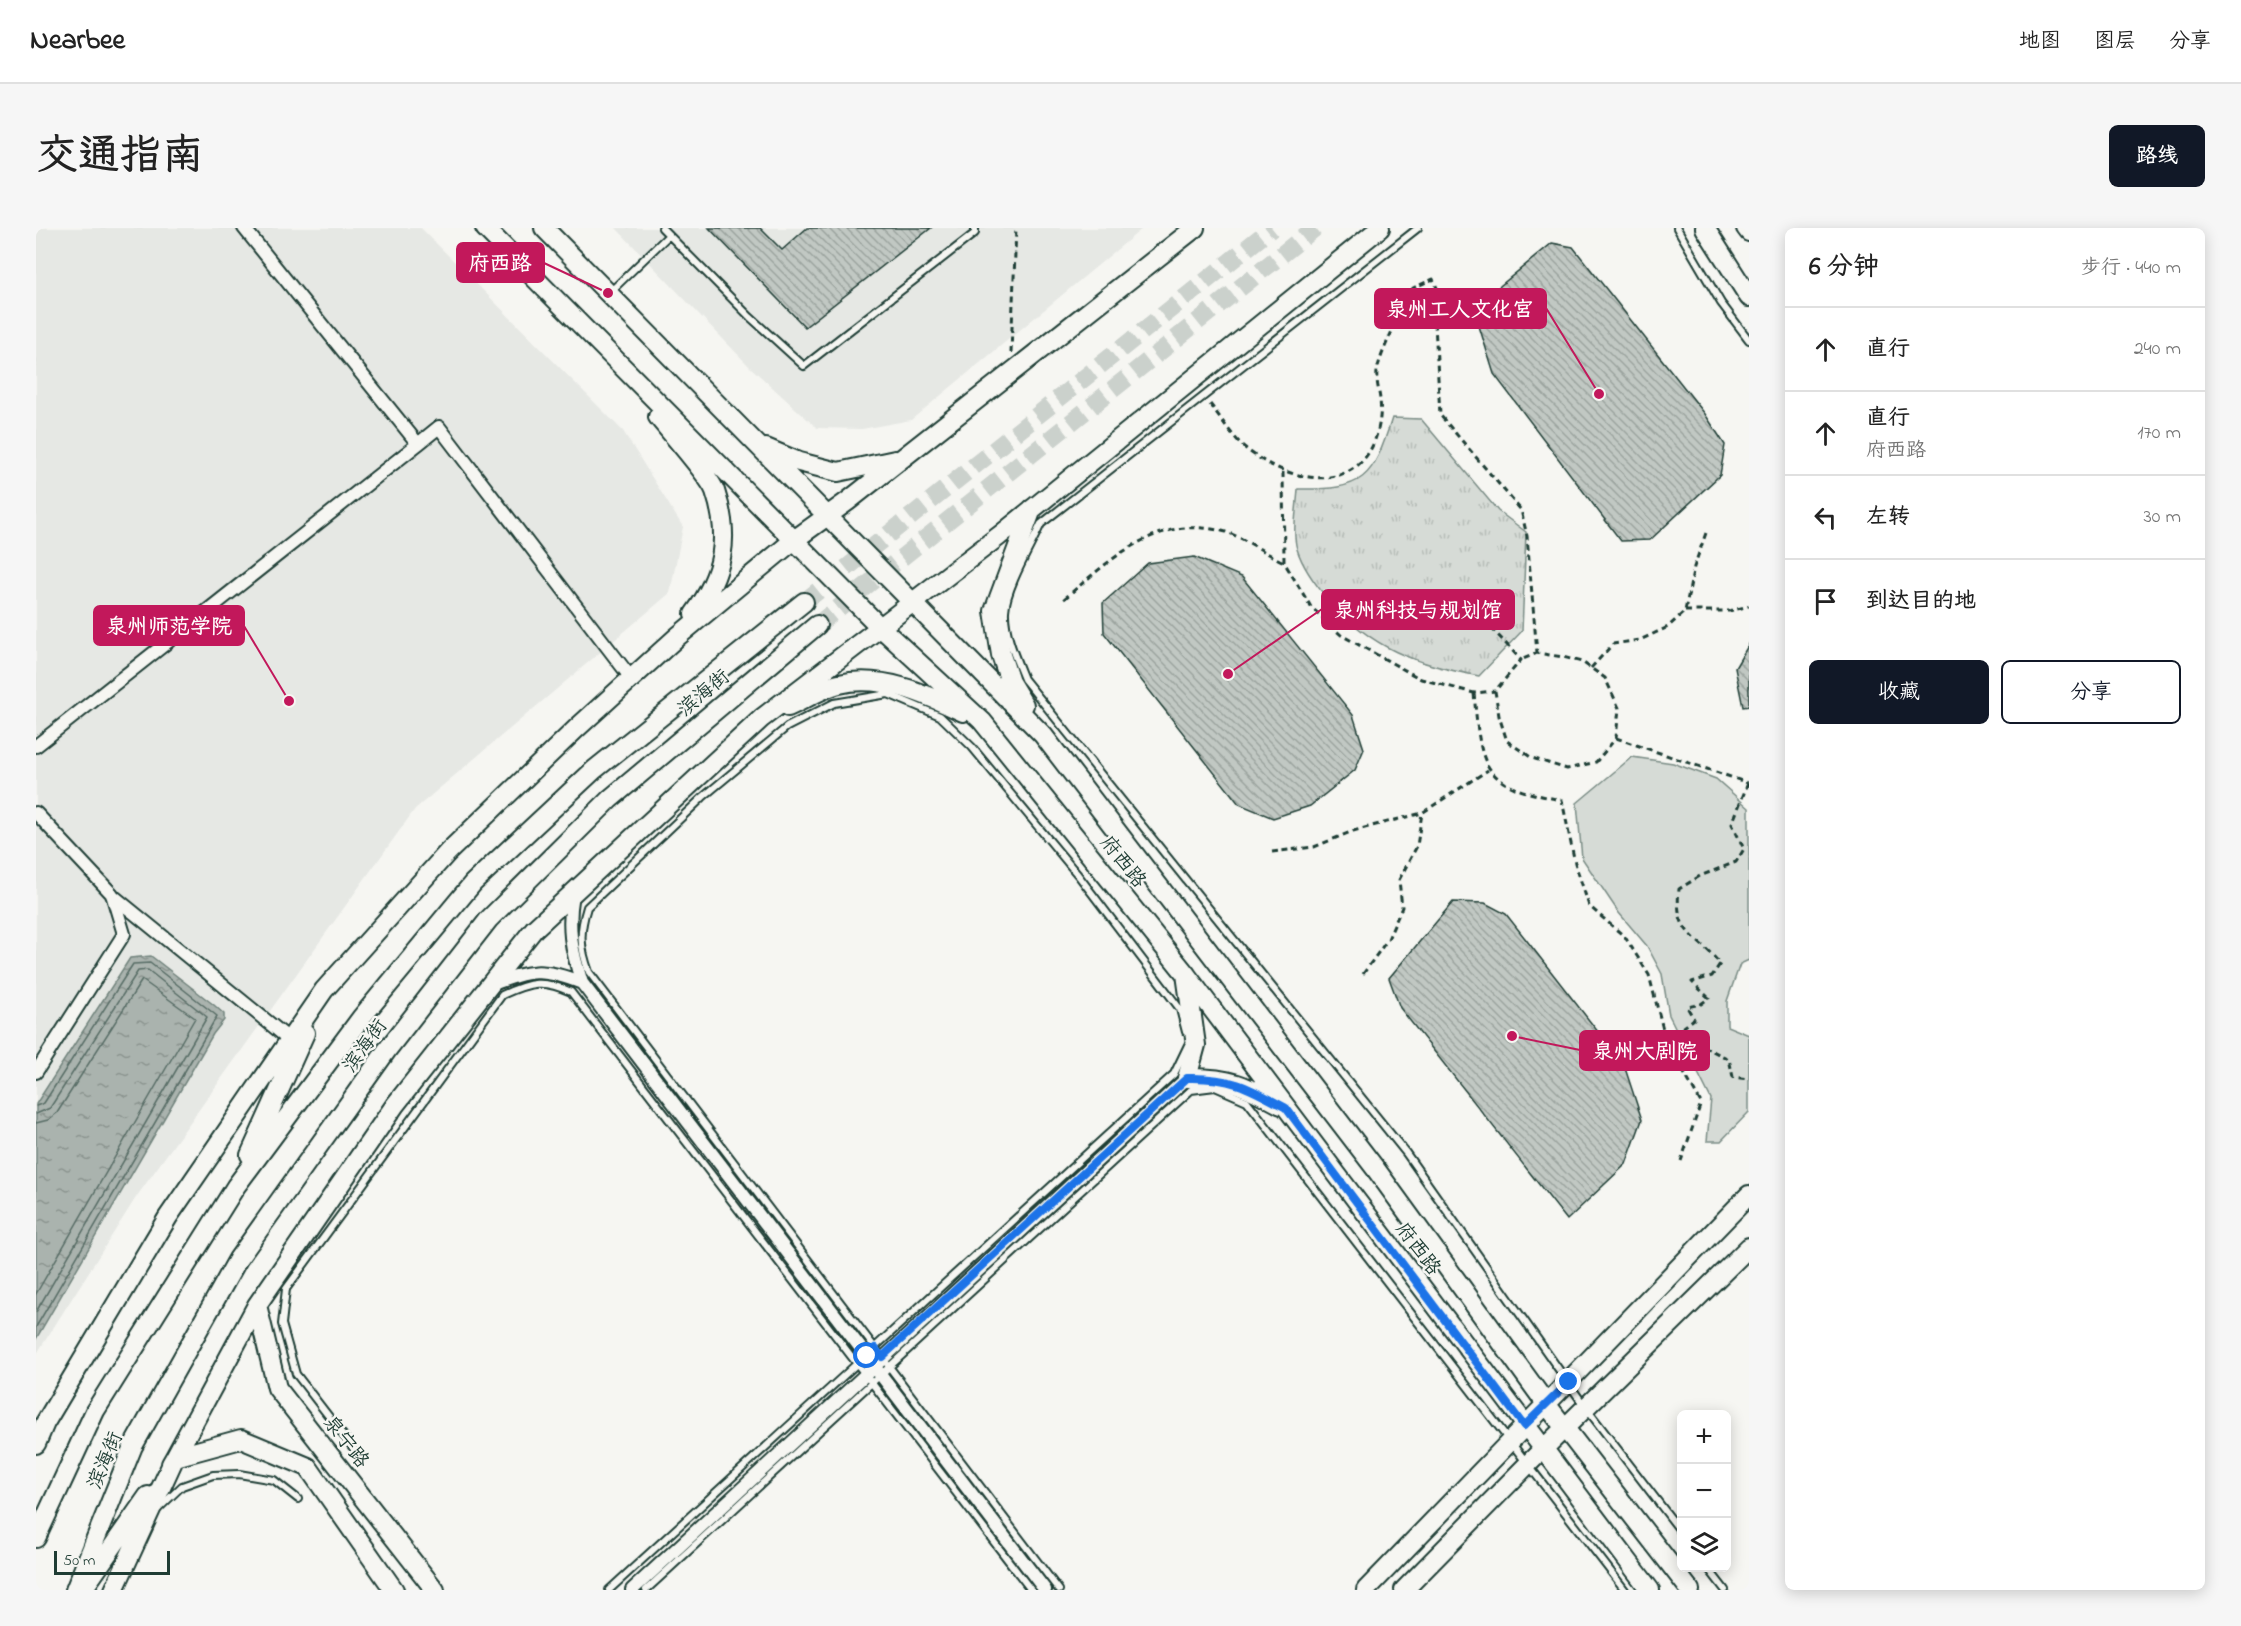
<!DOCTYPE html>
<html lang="zh">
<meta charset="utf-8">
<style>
:root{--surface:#fff;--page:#f6f6f6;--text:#222;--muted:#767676;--line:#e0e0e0;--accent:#111827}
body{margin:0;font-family:"Indie Flower","LXGW WenKai TC",sans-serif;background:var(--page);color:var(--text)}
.controls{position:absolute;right:18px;bottom:18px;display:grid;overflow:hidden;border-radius:9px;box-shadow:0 3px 15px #0003}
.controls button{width:54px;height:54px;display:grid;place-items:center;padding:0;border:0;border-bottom:2px solid var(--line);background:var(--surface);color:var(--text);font:30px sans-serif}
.scale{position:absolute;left:18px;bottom:15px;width:116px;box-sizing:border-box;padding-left:6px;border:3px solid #1f3d34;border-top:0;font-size:16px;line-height:21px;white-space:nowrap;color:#1f3d34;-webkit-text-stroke:4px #f6f6f2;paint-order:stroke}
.stop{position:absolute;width:18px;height:18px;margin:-14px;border:4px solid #1a73e8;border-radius:50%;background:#fff}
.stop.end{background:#1a73e8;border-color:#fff;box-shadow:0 2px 6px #0008}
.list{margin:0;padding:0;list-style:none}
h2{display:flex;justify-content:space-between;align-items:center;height:78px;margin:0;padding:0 24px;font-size:26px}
h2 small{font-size:20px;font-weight:400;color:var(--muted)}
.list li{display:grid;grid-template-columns:39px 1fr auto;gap:18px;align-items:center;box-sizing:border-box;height:84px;padding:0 24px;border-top:2px solid var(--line)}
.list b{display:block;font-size:22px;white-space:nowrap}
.list p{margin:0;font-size:20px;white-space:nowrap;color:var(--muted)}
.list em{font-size:20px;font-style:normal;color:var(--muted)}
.actions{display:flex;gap:12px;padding:18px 24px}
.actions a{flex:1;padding:14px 0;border:2px solid var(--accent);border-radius:9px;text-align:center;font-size:21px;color:var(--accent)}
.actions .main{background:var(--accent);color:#fff}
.icon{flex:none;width:33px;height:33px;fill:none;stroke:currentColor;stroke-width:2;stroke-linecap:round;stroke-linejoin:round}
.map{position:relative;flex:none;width:1713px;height:1362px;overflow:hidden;border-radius:9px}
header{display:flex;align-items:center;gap:36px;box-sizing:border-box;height:84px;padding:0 30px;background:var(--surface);border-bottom:2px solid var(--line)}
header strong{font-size:28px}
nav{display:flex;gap:33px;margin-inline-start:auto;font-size:21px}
.intro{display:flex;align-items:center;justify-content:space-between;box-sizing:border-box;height:144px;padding:0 36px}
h1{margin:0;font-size:42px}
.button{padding:15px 27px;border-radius:9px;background:var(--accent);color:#fff;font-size:21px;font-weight:700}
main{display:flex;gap:36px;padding:0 36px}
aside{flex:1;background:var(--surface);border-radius:9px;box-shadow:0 3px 15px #0003}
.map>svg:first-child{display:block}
.built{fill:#e6e8e4}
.grass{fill:#d6dbd6;stroke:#7a8c85;stroke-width:1.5}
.park{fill:url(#park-tufts);stroke:#7a8c85;stroke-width:1.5}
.water{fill:url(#water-ripples);stroke:#72847d;stroke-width:1.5}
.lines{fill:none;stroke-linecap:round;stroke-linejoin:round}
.shore{stroke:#576c65;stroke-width:1.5}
.building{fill:url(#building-back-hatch);stroke:#1f3d34;stroke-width:1.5}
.secondary-tunnel{stroke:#cbd1cc;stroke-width:18;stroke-dasharray:18 9;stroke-linecap:butt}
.lane-casing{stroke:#1f3d34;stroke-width:10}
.street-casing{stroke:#1f3d34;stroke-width:16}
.secondary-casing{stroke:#1f3d34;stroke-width:22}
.path{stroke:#1f3d34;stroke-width:3;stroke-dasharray:6 4.5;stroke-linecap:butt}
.lane{stroke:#f6f6f2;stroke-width:6}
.street{stroke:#f6f6f2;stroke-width:12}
.secondary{stroke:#f6f6f2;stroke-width:18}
.route{stroke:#1a73e8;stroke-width:8}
.labels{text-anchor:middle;stroke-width:5;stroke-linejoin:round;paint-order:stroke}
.street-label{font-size:20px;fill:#1f3d34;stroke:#f6f6f2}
.leader{fill:none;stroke:#c2185b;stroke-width:2}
.callout-dot{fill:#c2185b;stroke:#f6f6f2;stroke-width:2}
.callout{fill:#c2185b;stroke:#c2185b;stroke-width:2}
.callout-label{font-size:21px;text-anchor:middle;font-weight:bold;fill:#fff}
</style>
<header>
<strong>Nearbee</strong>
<nav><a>地图</a><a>图层</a><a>分享</a></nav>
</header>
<div class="intro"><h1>交通指南</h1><a class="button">路线</a></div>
<main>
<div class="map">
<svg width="1713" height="1362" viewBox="0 0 1713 1362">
<defs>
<pattern id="park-tufts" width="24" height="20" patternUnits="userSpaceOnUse" patternTransform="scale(1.5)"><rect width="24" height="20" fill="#d6dbd6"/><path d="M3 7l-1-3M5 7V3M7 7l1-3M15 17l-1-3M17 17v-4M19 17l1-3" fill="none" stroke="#b7bdb8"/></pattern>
<pattern id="water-ripples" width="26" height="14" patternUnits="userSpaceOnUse" patternTransform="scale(1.5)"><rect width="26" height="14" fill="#aab3ae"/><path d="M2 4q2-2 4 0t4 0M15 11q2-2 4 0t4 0" fill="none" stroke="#8a938e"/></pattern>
<pattern id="building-back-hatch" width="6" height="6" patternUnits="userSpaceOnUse" patternTransform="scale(1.5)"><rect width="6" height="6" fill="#c1c8c3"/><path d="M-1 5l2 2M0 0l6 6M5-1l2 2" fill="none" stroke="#9ca49f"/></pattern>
</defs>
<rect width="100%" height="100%" fill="#f6f6f2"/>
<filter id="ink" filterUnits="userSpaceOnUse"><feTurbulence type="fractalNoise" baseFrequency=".0167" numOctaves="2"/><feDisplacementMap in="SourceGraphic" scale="12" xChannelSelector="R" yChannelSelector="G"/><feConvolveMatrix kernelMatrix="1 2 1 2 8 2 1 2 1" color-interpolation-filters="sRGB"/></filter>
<g filter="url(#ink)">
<path class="built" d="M0,0H385L587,203L647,299L634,365L379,581L101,968L0,1127Z
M580,0H1107L875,192L826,201L781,200L714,139Z"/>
<path class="grass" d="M1596,529L1637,535L1680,551L1713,580V732L1704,736L1691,773V798L1713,807V884L1685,913H1671L1675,871L1633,787L1626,746L1611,718L1583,685L1546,630L1541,575Z"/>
<path class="park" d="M1356,190L1385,191L1462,283L1490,304L1486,403L1443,448C1379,436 1336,421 1292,371C1279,356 1267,340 1261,321C1256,304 1261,279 1262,261C1328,262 1337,251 1356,190Z"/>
<path class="water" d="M115,728L178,777L188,786V792L177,806L0,1111V876L94,730Z"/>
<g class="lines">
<path class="shore" d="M0,878L8,875L97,736L114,735L181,788L0,1099
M0,886L14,880L102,743L112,742L171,789L0,1084
M0,895L12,892L21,885L106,752L159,790L0,1066"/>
</g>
<path class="building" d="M673,0H724L746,22L771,0H895L769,99Z
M1516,15L1537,19L1669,186L1689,217L1684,247L1614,312L1585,313L1458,146L1443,98L1464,58Z
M1158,329L1206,349L1317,487L1328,521L1319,542L1274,578L1237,590L1203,576L1068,405L1067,375L1112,335Z
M1713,416V478L1707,479L1699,440Z
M1417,674L1449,675L1470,686L1588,837L1606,892L1590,936L1531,992L1364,780L1353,750Z"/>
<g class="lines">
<path class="secondary-tunnel" d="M768,374L1236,0
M781,397L1279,0"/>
<g class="lane-casing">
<path id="lane" d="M626,0L714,89L768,138L939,5V0
M1382,0L1005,296C995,318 970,360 969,383C968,405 980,431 988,451L1370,925L1550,1180L1646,1305
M1641,0L1685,75L1713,112
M573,65L633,7
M321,1225L260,1146L246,1096L250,1061L466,767C494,754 507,751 535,764L995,1362
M122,1281L146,1258L177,1247L203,1246L238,1252L262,1271
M1672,1340L1689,1362
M573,1362L1138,846L1152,817
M610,1362L1155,862L1179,859L1211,873L1589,1362
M1023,1362L553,744C544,719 543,705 551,679L667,569L751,499L798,475L852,466L904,488L936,519L1042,647L1144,781L1150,804"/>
</g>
<g class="street-casing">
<path id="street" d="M382,216L403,199L595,450
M0,518L382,216L208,0
M0,585L76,666L88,706L0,844
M76,667L254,812
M546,755L1009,1362
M454,757C495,742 505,739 546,755C535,721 531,700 537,665
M596,1362L1151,850"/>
</g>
<g class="secondary-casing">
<path id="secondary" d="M449,0L844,399L946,493L1149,745L1614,1362
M508,0L1007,507L1339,940L1511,1177L1654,1362
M1669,0L1713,69
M1710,0L1713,4
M622,189C634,204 674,249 679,263C695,310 687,347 658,386
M730,220L763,234L802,244L859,232
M988,477L974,454L965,427L958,383L996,281
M752,479C768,472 786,460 803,456C846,446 890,466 927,484
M1150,746L1160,817L1151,850C1193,849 1209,857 1245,877
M214,927L269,805
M221,1077L241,1160L399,1362
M0,1216L9,1195L132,989L288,762L412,624L541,500L641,409L758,312L812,273L1159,0
M135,1236L139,1229L205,1211L272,1239L358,1362
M0,1310L59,1183L200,958L325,790L437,655L558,542L768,374
M47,1361L112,1268
M39,1362L97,1218L202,1031L351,822L453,691L574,571L781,397
M78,1362L139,1229L221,1077L359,877L498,701L726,490L963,308L1344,0
M1330,1362L1713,967
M1368,1362L1493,1235L1713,1019"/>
</g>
<path class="path" d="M975,125L980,0
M1174,176C1185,190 1195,207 1208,219C1240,247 1305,269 1333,224C1342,210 1346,188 1344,171C1343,163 1340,152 1341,144C1343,126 1368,79 1377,60L1397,51L1409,78L1399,96L1404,187L1485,282L1491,308L1501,425
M1247,244L1248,334L1275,379L1305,407L1385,451L1438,465L1459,463
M1028,371C1075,331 1120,287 1186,303C1204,307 1230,326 1248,334
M1649,383H1693L1713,378
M1448,392L1485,432L1459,463L1463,488L1471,513L1496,530L1531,541L1560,534L1580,510L1583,480L1569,450L1546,434L1527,429L1501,425L1485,432
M1555,440L1577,416L1604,412L1632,399L1649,383L1658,339L1671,302
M1438,465C1445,542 1446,558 1526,572L1539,635L1553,678L1589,709L1613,747L1630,813L1665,875L1645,933
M1580,510L1712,555
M1236,624L1278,619L1317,603L1386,585L1452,542
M1327,746L1352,711L1366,679L1363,652L1381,618L1386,585
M1639,805L1693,831L1697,849L1713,851
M1630,813L1658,791L1651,779L1665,776L1673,770L1656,754L1676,748L1684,736C1660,705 1638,708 1643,661L1664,648L1700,634L1708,621L1696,596L1712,555"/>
<use href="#lane" class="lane"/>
<use href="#street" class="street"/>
<use href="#secondary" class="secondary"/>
</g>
</g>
<g class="lines" filter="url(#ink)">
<path class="route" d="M831,1128L839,1120L846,1129L1151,850C1195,849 1212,859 1250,880L1488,1198L1533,1154"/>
</g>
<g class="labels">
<g class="street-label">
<text transform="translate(667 464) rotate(-40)" y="7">滨海街</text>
<text transform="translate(1088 633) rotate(51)" y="7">府西路</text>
<text transform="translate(328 817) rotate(-54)" y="7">滨海街</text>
<text transform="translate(1383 1020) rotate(53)" y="7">府西路</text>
<text transform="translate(311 1213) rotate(52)" y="7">泉宁路</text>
<text transform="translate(68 1232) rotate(-67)" y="7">滨海街</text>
</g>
</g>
<path class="leader" d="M572 65L508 35M1563 166L1510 80M1192 446L1286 381M253 473L208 398M1476 808L1544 822"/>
<g class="callout-dot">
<circle cx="572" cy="65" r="6"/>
<circle cx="1563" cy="166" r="6"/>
<circle cx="1192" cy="446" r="6"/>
<circle cx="253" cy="473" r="6"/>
<circle cx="1476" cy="808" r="6"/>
</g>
<g class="callout">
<rect x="421" y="15" width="87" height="39" rx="6"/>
<rect x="1339" y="61" width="171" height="39" rx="6"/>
<rect x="1286" y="362" width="192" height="39" rx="6"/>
<rect x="58" y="378" width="150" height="39" rx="6"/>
<rect x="1544" y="803" width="129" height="39" rx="6"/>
</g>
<g class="callout-label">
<text x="464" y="42">府西路</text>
<text x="1424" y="88">泉州工人文化宫</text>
<text x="1382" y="389">泉州科技与规划馆</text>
<text x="133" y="405">泉州师范学院</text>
<text x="1609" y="830">泉州大剧院</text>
</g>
</svg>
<div class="controls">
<button>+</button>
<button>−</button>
<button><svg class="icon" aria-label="layers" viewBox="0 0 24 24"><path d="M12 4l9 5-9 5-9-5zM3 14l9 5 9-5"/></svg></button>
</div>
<div class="scale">50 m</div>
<div class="stop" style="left:831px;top:1128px"></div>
<div class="stop end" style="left:1533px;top:1154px"></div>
</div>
<aside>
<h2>6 分钟<small>步行 · 440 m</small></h2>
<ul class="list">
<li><svg class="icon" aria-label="ahead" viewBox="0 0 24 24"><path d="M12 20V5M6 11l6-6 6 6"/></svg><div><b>直行</b></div><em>240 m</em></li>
<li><svg class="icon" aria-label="ahead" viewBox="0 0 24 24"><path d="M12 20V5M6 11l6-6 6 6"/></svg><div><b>直行</b><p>府西路</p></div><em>170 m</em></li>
<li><svg class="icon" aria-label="left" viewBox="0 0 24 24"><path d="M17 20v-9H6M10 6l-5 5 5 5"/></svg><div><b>左转</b></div><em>30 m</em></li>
<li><svg class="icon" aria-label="arrive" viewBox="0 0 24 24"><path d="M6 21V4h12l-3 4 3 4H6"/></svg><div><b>到达目的地</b></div></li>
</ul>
<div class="actions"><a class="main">收藏</a><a>分享</a></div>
</aside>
</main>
